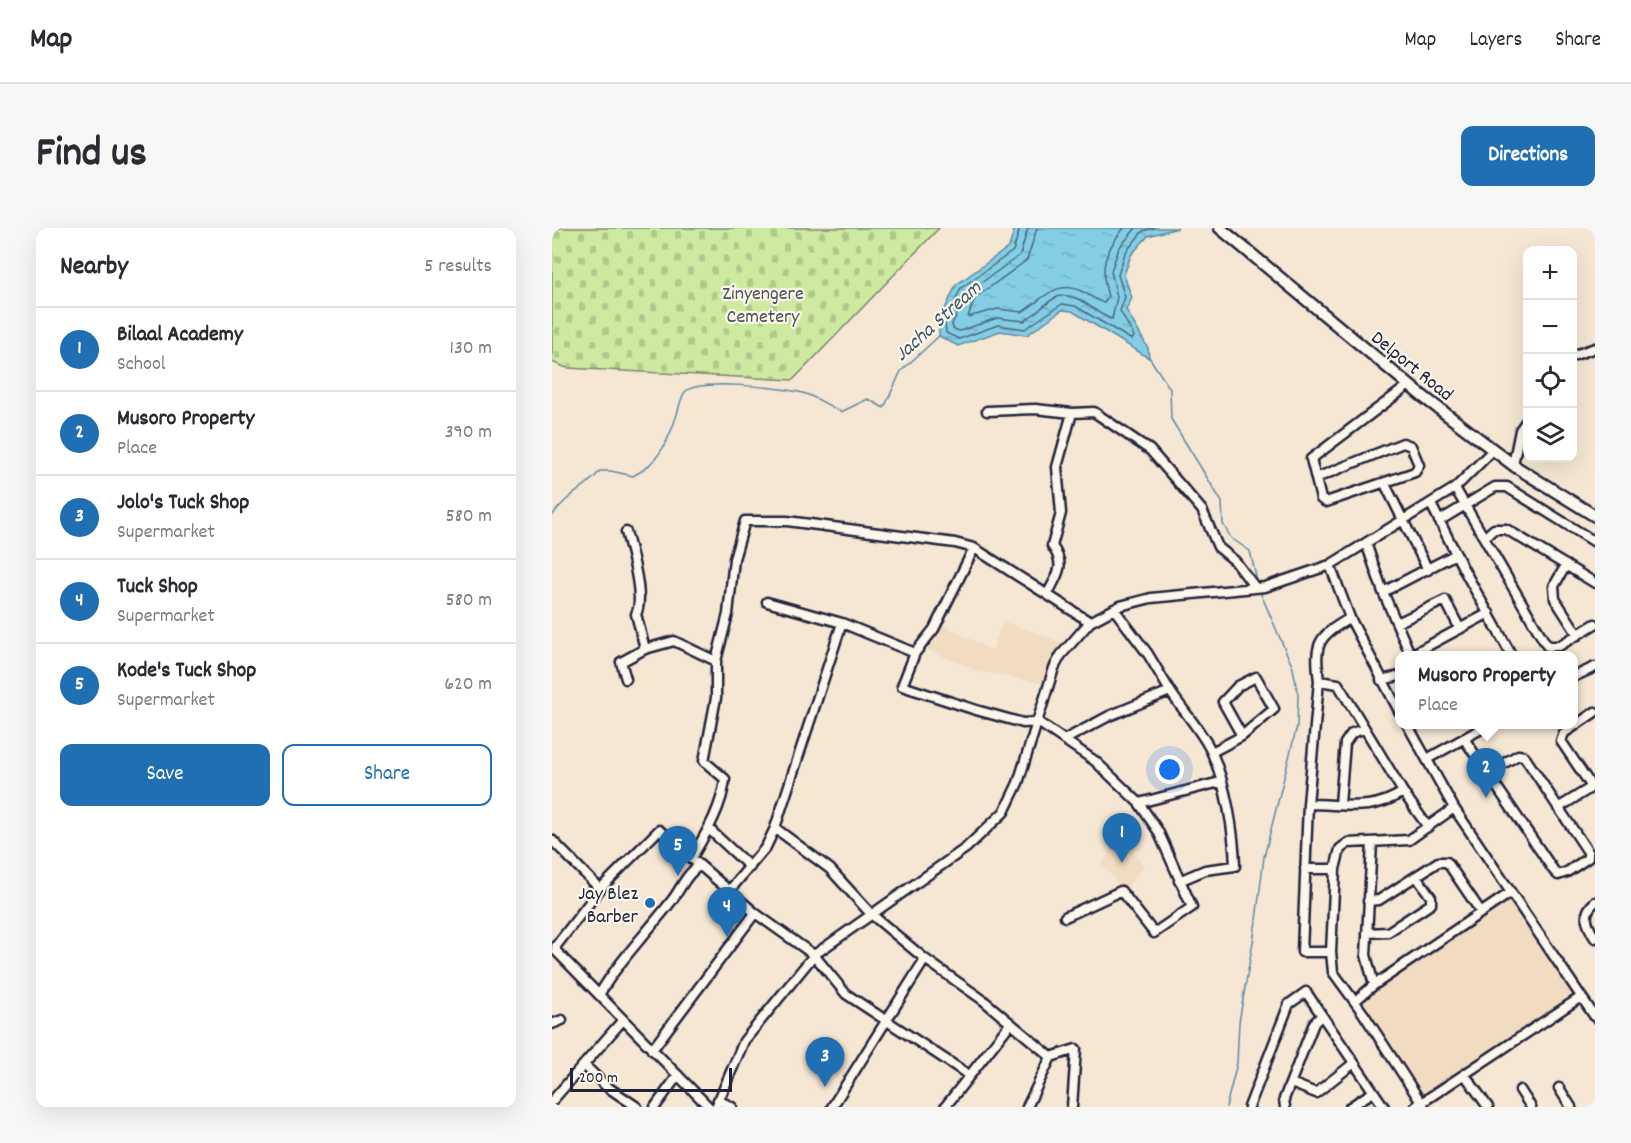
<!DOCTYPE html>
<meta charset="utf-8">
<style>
:root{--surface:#fff;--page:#f7f7f7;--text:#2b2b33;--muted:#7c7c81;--line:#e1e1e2;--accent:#1f6fb2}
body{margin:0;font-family:Dekko,sans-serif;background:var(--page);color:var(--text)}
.controls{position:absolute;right:18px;top:18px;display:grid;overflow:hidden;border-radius:12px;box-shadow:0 6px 24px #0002}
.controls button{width:54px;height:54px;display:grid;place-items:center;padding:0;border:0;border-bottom:2px solid var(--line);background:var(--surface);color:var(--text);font:30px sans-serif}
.scale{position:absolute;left:18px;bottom:15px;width:162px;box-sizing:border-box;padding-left:6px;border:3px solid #22223b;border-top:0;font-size:16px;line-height:21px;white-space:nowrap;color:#22223b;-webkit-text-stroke:4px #fbf7ec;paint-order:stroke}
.you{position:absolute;left:618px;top:542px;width:21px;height:21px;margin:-15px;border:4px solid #fff;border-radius:50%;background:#1a73e8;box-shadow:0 0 0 9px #1a73e833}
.badge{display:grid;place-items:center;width:39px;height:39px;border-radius:50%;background:var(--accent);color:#fff;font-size:20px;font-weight:700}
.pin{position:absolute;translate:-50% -50px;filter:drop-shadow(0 2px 3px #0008)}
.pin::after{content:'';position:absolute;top:32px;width:21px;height:18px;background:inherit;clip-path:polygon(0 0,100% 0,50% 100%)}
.popup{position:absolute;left:843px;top:423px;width:183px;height:78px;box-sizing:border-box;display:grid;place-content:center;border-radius:12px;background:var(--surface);filter:drop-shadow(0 2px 4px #0005);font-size:20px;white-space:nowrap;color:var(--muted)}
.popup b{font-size:22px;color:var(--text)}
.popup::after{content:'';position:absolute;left:50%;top:100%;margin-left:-12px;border:12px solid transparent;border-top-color:var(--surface)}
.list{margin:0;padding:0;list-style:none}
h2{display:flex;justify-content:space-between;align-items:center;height:78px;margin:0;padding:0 24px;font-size:26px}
h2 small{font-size:20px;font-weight:400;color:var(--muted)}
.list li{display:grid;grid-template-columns:39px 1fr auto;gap:18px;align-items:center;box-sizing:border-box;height:84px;padding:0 24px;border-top:2px solid var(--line)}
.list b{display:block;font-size:22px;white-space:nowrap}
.list p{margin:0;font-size:20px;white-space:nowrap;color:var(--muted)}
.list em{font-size:20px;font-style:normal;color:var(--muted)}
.actions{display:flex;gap:12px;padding:18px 24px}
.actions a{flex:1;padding:14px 0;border:2px solid var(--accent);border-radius:12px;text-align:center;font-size:21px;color:var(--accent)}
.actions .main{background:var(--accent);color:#fff}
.icon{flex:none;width:33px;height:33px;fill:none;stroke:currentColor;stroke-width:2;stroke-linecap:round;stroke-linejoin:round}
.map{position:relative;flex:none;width:1043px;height:879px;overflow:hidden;border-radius:12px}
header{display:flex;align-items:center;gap:36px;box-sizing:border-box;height:84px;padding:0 30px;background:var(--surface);border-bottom:2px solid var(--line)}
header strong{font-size:28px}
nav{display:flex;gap:33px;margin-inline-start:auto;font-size:21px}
.intro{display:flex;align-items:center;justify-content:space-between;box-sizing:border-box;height:144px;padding:0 36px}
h1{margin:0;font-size:42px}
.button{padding:15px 27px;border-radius:12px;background:var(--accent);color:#fff;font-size:21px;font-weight:700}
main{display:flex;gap:36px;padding:0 36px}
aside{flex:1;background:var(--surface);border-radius:12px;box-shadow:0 6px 24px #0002}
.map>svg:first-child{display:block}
.built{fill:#f1dcc2}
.cemetery{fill:url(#cemetery-stones);stroke:#78866e;stroke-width:1.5}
.water{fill:url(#water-ripples);stroke:#5d89a1;stroke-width:1.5}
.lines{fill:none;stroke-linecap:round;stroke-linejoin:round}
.shore{stroke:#49677f;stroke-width:1.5}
.stream{stroke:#5d89a1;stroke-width:1.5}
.minor-casing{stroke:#22223b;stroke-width:13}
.major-casing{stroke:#22223b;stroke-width:15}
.minor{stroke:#fbf7ec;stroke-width:8}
.major{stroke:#fbf7ec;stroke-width:10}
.poi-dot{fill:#1f6fb2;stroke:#fbf7ec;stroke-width:2}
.labels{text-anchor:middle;stroke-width:4.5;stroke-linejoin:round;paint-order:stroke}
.park-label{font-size:20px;fill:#4d5454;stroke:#fbf7ec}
.street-label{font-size:20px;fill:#22223b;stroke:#fbf7ec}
.poi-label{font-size:20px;fill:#22223b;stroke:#fbf7ec;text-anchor:end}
.water-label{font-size:21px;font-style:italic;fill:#3f566e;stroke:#fbf7ec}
</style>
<header>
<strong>Map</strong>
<nav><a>Map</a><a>Layers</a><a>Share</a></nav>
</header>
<div class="intro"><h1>Find us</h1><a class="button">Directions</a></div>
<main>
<aside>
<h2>Nearby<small>5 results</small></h2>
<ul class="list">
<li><span class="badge">1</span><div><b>Bilaal Academy</b><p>School</p></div><em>130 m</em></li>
<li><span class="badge">2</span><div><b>Musoro Property</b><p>Place</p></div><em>390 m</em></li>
<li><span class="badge">3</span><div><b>Jolo's Tuck Shop</b><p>Supermarket</p></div><em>580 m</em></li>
<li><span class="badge">4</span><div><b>Tuck Shop</b><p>Supermarket</p></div><em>580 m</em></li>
<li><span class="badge">5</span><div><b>Kode's Tuck Shop</b><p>Supermarket</p></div><em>620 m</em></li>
</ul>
<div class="actions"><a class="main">Save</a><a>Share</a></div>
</aside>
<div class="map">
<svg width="1043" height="879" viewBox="0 0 1043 879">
<defs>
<pattern id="cemetery-stones" width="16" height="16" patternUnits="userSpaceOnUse" patternTransform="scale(1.5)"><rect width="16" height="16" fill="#cee9a0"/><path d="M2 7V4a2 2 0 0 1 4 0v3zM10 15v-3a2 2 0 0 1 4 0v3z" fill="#b1c88b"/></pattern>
<pattern id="water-ripples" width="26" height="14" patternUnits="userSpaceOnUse" patternTransform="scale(1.5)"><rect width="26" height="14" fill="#84cee5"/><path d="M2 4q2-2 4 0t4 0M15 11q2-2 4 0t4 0" fill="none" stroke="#72b1c5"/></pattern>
</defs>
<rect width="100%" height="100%" fill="#f5e7d3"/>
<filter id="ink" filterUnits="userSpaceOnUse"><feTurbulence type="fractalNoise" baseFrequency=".0167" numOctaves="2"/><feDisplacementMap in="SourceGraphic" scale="12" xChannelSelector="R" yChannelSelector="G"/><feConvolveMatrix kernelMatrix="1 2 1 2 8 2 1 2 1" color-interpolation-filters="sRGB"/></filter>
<g filter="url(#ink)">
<path class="built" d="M451,393L513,416L494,456L425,443L374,421L389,396L440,422Z
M567,610L580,621L592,639L572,662L549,636Z
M956,671L1022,767L872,869L806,773Z"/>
<path class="cemetery" d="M0,0H387L241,152L15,140L0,134Z"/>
<path class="water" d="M463,0H626L596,8L579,27L572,47L580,70L574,82L596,120L597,130L520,83L510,82L475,107L448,103L406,118L387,108V94L404,57L457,19Z"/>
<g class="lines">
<path class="shore" d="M468,0L461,23L409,60L393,95L394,105L407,111L446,97L473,101L510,76L523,78L580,112L582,108L568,83L573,69L566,47L573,25L591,3L602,0
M476,0L468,27L415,65L400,96L401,101L408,103L445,90L472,93C483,87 492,76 503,70C525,60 543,87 560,91L565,69L559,43L567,20L584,0
M485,0L475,32L423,70L416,89L446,81L470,84C490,72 505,50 531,64C538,67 544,73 552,75L556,68C547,39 553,23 572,0"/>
<path class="stream" d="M597,129L618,161L619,191L670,274L671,296L679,310L698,323L706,357
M0,288C15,266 32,262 48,243H59L81,248C107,235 117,212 125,186C127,180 129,169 133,164C145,150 232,160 251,165C264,169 277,178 289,184L316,171L332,180L349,143L387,108
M674,879L685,835L687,794L702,708L712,629L745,498L746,467L741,440L708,364"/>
<g class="minor-casing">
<path id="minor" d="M1020,128L1043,120
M435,183L483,181L520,185
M961,237L968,202L975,192
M764,250L851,215L859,218L867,237L863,244L774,274L769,271L759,231L857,157
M833,256L876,342
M903,260L995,418H1007L1043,396
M879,276L912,342L960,428
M887,293L943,259H955L1043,314
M74,304C79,322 93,370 84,386L93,421
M932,310L942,301H954L1043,355
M814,315L831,364L859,428
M422,320L382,401L363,425L350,458L424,482L471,495L486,494L543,533L587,575L606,603L640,679L602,705L569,663L513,689
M778,337L798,390L847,483
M1014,337L1002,358L1003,371L1026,407
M831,364L904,326
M496,365C506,346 514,337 500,318L509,285L505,239L520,185L542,184L598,222L650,282L666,319L683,333L702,358
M215,374L290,395L363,425
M562,381L596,426L618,463
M845,395L893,372L908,401
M859,427L937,385
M1021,449L1043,439
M74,451L69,434L93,421L122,413L164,433
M829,452L847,448
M767,453L786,456L851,564L876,599
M855,496L902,580L1043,789
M512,512L557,488L618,463C631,483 650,503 660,525C674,557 682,603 683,638L653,642L627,653
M913,512L1002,643L1006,647L1015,644L1036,630V624L972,528L966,527L934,546
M660,524L690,508L722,481L704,449L686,458L671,474L690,508
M875,531L938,496
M587,575L668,554
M756,576C793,576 818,585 851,564
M788,576L793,515L800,505L811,501
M1006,580L1040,559L1009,513L1012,505L1043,484
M223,600L278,641L319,686L373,731L431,772L499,829
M157,601L198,639
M0,612L48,661
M820,615L814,727L822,757
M139,631C153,607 170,580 173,551L152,533L164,470V433L176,386L182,331L193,293H235L403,315L422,320L538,394
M753,641H783
M177,663L214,619L223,600L290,395
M816,673L827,672L886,634H895L929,684
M1043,674C1030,685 1034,696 1043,710
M815,705L836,704L879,676V669L864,648
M779,724H750L756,576L767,453C762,414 766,409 798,390
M47,767C68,731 96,704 121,671C129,660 135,645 147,638
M803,773L822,757L958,665
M0,796L10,792
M100,822L203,685
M32,837L54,858L85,879
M913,847L936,879
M739,855L764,865L802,835
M1007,860L1019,879
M968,862L979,879
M166,872L180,879
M0,873L70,793
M103,879L126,847
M157,879L4,723V718L48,661L107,602L203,685L262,727L294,766L417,847
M164,879L192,813L262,727L414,620L452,584L466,555L502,440L509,427L538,394L568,378L599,370L713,359L778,337L903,260L941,222
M280,879L373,731
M393,879L458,796
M475,879L499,829L524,821L520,879
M697,879L737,776L754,764L832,879
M733,879L732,871L762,795L769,788
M798,879L821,864
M863,879L1029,769
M872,879L811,785L781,744L779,724L783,641L788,621L796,615L857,612L902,580"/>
</g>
<g class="major-casing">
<path id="major" d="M668,0L869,167L964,239L1043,288"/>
</g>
<use href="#minor" class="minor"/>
<use href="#major" class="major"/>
</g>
</g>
<circle class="poi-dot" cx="98" cy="675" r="6"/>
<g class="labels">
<g class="park-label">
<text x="211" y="71">Zinyengere<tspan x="211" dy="23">Cemetery</tspan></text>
</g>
<g class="street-label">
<text transform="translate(861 137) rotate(39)" y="7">Delport Road</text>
</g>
<g class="poi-label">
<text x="86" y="671">Jay Blez<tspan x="86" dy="23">Barber</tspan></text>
</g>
<g class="water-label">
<text transform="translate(385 92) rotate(-42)" y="7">Jacha Stream</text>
</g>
</g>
</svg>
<div class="controls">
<button>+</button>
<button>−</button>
<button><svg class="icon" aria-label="locate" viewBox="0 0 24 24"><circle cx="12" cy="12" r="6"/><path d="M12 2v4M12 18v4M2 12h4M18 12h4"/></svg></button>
<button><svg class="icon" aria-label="layers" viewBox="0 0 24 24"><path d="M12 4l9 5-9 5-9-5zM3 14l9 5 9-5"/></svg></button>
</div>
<div class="scale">200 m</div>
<div class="you"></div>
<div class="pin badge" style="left:570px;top:635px">1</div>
<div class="pin badge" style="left:934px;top:570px">2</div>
<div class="popup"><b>Musoro Property</b>Place</div>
<div class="pin badge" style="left:273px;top:859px">3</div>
<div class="pin badge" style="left:175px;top:709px">4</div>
<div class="pin badge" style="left:126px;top:648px">5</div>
</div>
</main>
